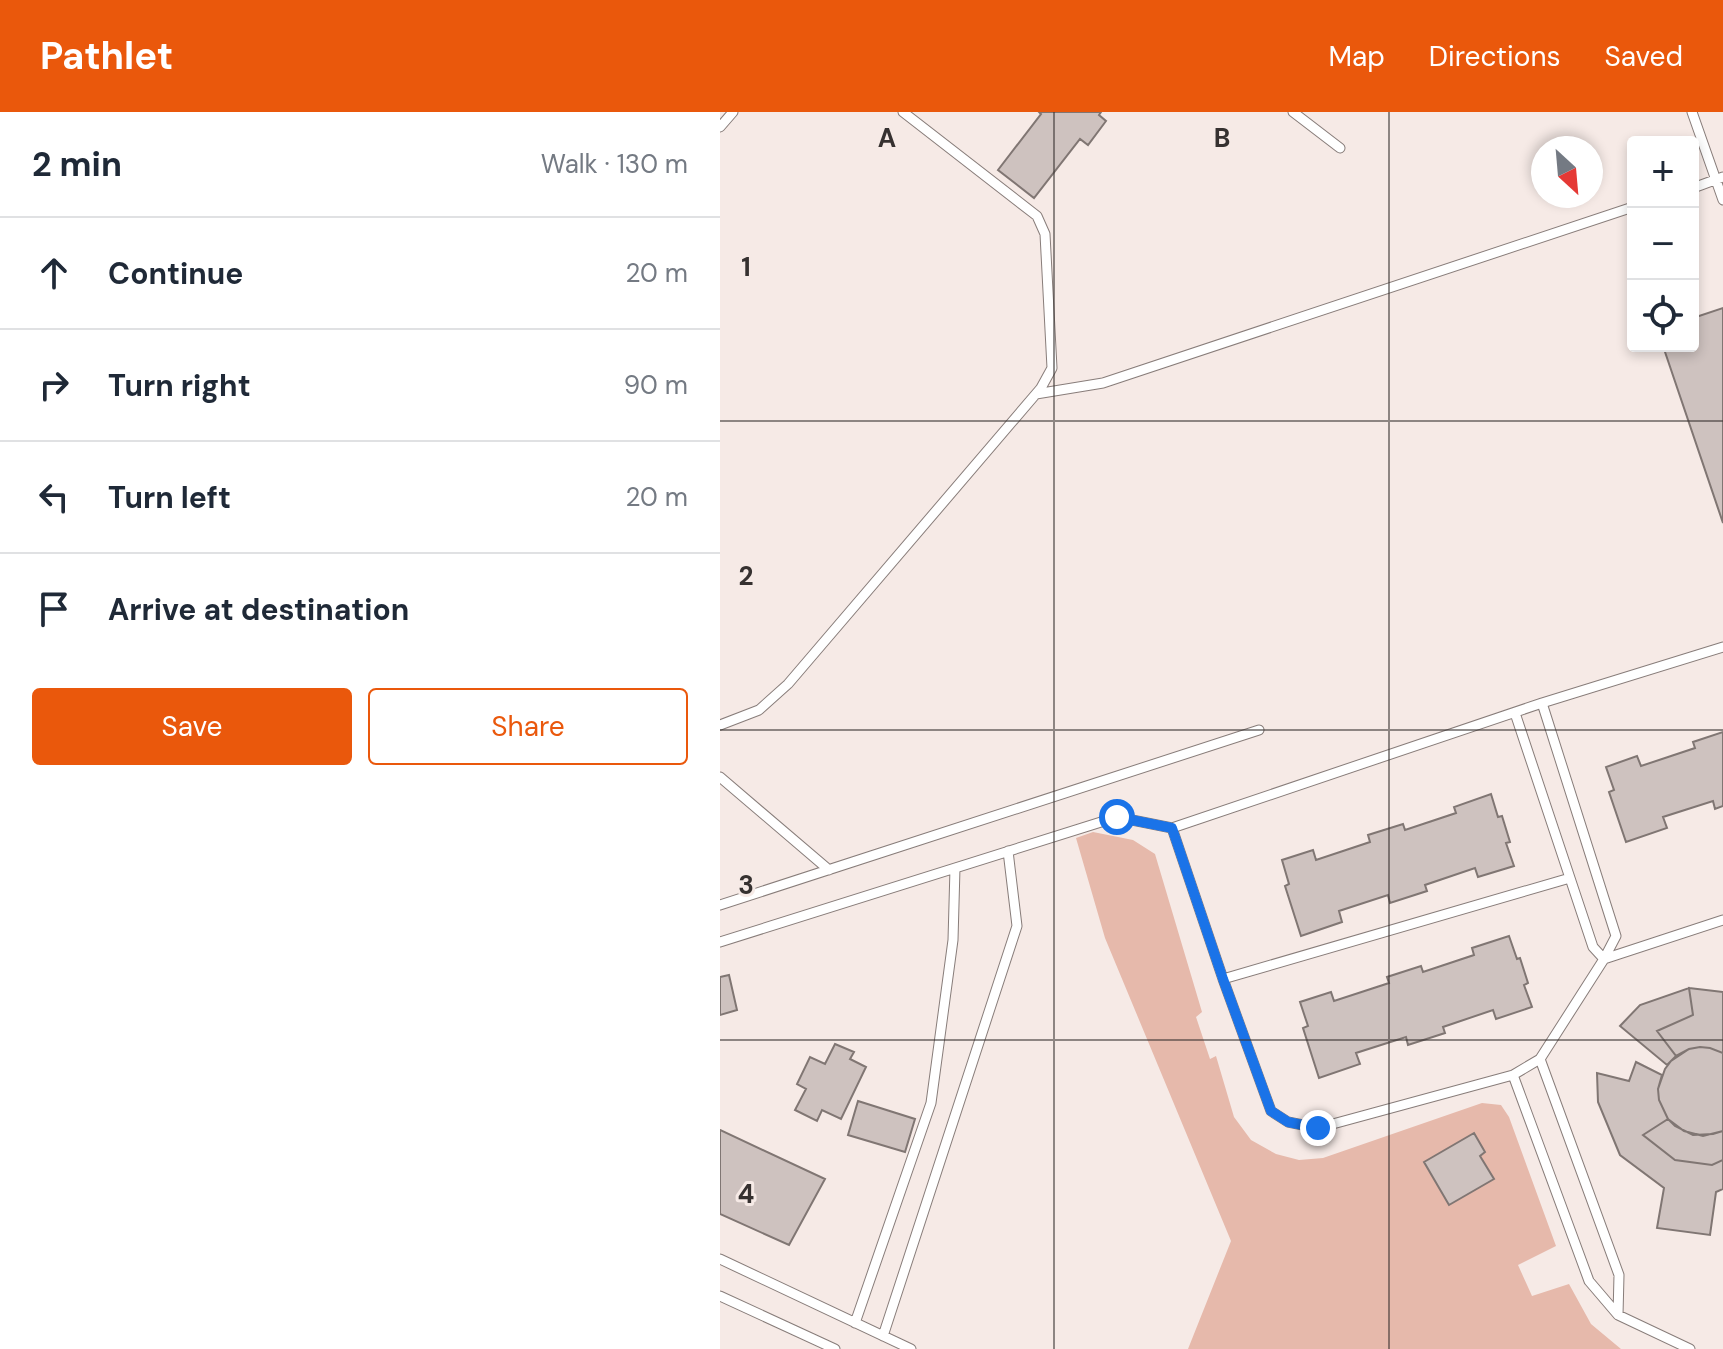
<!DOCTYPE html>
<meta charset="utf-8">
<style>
:root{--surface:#fff;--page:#f2f2f3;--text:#1f2937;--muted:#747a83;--line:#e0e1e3;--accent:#ea580c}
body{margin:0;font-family:"DM Sans",sans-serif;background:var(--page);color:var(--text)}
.controls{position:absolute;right:24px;top:24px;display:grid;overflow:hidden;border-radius:8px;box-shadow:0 4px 12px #0003}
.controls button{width:72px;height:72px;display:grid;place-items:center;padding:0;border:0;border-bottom:2px solid var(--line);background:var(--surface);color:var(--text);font:40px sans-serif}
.compass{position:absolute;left:811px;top:24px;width:72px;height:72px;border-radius:50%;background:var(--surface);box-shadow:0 4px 12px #0003;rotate:154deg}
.stop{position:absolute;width:24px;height:24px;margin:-18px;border:6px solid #1a73e8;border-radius:50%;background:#fff}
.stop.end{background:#1a73e8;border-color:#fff;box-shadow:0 2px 8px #0008}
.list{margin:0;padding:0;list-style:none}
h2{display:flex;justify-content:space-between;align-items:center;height:104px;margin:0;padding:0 32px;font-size:34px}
h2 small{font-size:26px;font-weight:400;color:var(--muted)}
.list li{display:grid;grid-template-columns:52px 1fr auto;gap:24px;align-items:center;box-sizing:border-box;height:112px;padding:0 32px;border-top:2px solid var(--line)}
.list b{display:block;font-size:30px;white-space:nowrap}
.list em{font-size:26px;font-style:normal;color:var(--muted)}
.actions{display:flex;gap:16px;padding:24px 32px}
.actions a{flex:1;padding:18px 0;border:2px solid var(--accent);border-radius:8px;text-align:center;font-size:28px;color:var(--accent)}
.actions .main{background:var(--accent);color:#fff}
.icon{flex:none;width:44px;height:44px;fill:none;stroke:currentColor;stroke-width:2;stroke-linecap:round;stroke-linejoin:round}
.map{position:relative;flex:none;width:1003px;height:1237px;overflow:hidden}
header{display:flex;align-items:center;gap:48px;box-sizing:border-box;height:112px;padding:0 40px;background:var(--accent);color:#fff}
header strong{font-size:38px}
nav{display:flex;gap:44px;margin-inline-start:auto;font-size:28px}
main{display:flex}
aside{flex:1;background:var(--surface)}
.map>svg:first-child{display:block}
.green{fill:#e6b9ab}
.building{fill:#cec2bf;stroke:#807673;stroke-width:2}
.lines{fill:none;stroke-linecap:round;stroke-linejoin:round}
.lane-casing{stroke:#887d7a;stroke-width:11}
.lane{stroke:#fff;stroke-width:9}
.route{stroke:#1a73e8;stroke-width:10}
.grid{fill:none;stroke:#363130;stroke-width:2;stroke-opacity:0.55}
.grid-label{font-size:26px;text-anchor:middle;font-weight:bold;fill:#363130;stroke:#f6eae6;stroke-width:6;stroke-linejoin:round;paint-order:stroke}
</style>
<header>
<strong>Pathlet</strong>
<nav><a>Map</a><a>Directions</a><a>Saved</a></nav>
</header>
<main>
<aside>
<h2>2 min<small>Walk · 130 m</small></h2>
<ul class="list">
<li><svg class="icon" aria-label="ahead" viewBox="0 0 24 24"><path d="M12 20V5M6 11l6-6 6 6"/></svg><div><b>Continue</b></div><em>20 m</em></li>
<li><svg class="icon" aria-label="right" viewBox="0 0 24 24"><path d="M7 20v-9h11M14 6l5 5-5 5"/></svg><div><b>Turn right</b></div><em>90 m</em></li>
<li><svg class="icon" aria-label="left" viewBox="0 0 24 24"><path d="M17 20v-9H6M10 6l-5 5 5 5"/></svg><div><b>Turn left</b></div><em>20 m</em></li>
<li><svg class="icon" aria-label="arrive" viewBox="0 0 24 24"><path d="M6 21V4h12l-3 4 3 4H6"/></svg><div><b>Arrive at destination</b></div></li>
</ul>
<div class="actions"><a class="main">Save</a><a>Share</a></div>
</aside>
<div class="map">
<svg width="1003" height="1237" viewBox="0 0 1003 1237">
<rect width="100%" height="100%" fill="#f6eae6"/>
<path class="green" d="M373,720L413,728L435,742L482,900L476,905L490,947L496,944L514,1005L531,1028L556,1042L579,1048L603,1046L762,991L781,993L789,1005L836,1134L798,1153L812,1184L849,1172L871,1212L901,1237H468L511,1129L385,826L356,726Z"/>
<path class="building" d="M319,0H381L379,3L386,9L368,33L360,27L314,86L278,58L321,2Z
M1003,196V411L943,234H973V206Z
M1003,620V694L995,697L993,689L943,705L947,716L906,730L889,680L894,678L886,655L917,644L921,654L975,636L973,630Z
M771,682L778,705L782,704L790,730L786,731L794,754L758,765L755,756L705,773L707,779L670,791L668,783L619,799L622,810L581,824L565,774L569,772L562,748L593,738L596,748L650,730L648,723L683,712L685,718L736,701L734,695Z
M789,824L797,847L800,846L808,871L804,873L812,895L776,907L773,898L723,915L725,921L688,933L686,925L636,941L640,952L599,966L583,916L588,914L580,890L611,880L614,889L669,871L667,865L701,854L703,860L754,843L752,836Z
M9,863L17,898L0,903V865Z
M969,876L1003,880V941L990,936L980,935L969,937L956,944L937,919L973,903Z
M969,876L973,903L937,919L956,944L947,953L900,914L920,893Z
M115,932L134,940L130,947L146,955L121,1007L102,998L97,1009L75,998L86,977L77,972L90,945L105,952Z
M980,935L990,936L1003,941V1019L983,1024L964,1019L948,1007L939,988L938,977L945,957L951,949L969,937Z
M916,950L942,963L938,977L939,988L948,1007L923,1023L955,1048L992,1053L1003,1048V1077L996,1080L990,1123L937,1116L944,1076L900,1043L878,990L877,961L909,969Z
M138,989L195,1007L185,1040L128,1023Z
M948,1007L955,1014L973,1023L993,1022L1003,1019V1048L992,1053L955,1048L923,1023Z
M0,1018L105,1067L69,1133L0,1102Z
M754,1021L765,1040L760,1044L774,1067L729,1093L704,1050Z"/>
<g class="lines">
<g class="lane-casing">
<path id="lane" d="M573,0L620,36
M972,0L1003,88
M0,15L13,0
M973,76L1003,65
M316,282L383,271L913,95
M795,601L873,835L884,847
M0,613L39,598L68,572L321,276L332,256L325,122L317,104L183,0
M0,665L109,758
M452,716L503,867L551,999L568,1010L598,1016L793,963L820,947L884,847L896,824L822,591
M0,793L539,618
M0,830L397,705L452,716L822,591L1003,535
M884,847L1003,808
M503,867L850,766
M820,947L899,1163L898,1203
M793,963L869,1169L898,1203L970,1237
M0,1147L191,1237
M0,1184L115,1237
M135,1211L211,991L233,828L235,756
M163,1224L297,814L288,739"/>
</g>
<use href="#lane" class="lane"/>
</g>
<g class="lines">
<path class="route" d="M397,705L452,716L503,867L551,999L568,1010L598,1016"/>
</g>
<path class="grid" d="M334,0V1237M669,0V1237M0,309H1003M0,618H1003M0,928H1003"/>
<g class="grid-label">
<text x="167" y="35">A</text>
<text x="502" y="35">B</text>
<text x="26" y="164">1</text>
<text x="26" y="473">2</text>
<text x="26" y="782">3</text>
<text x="26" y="1091">4</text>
</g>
</svg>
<div class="controls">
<button>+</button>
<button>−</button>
<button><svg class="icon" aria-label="locate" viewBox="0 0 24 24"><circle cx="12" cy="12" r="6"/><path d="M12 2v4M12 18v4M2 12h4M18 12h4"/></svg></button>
</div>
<svg class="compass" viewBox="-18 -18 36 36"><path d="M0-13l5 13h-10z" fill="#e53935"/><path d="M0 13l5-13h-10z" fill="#747a83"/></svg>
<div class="stop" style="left:397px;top:705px"></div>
<div class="stop end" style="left:598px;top:1016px"></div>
</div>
</main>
